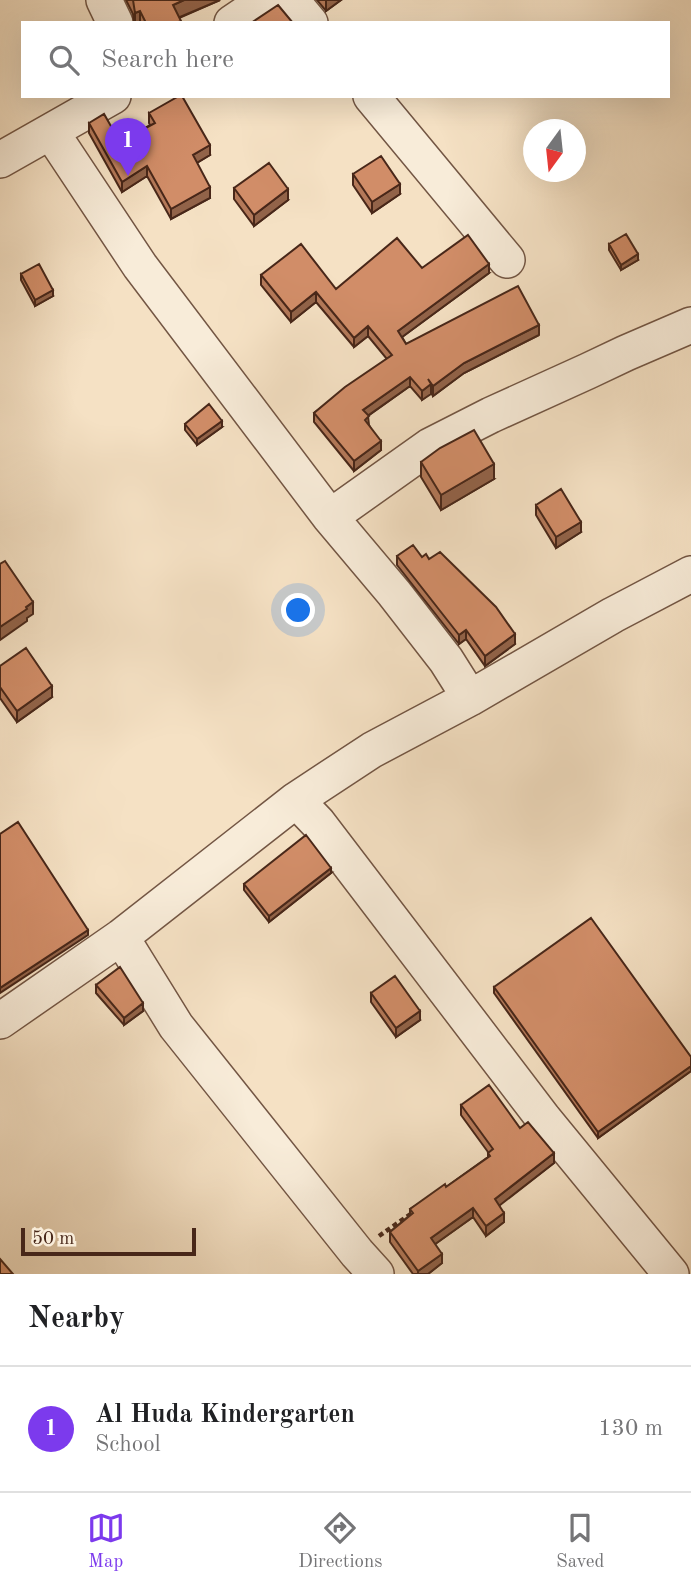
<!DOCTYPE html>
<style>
:root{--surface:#fff;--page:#f6f6f6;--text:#202124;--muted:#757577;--line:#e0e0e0;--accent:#7c3aed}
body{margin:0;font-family:"Old Standard TT",serif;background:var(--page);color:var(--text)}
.compass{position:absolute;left:523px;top:119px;width:63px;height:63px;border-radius:50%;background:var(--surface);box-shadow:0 7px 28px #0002;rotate:195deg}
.scale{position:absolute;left:21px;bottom:18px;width:175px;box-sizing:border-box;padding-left:7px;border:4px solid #482719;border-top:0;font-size:19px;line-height:24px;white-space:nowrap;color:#482719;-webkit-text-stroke:5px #f8ecd9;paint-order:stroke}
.you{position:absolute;left:299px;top:611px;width:24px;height:24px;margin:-18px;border:5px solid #fff;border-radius:50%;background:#1a73e8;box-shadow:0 0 0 10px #1a73e833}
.badge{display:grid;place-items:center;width:46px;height:46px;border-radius:50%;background:var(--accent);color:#fff;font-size:23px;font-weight:700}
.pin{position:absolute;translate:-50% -58px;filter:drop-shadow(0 2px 4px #0008)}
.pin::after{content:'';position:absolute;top:37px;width:24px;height:21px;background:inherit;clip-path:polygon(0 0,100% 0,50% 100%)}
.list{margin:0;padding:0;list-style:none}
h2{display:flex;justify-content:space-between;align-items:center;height:91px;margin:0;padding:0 28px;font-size:30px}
h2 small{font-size:23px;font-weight:400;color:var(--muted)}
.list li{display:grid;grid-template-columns:46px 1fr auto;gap:21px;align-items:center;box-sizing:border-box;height:126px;padding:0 28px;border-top:2px solid var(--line)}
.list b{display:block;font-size:26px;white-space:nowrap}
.list p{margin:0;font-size:23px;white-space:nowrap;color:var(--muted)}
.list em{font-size:23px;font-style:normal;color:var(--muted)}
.icon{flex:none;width:38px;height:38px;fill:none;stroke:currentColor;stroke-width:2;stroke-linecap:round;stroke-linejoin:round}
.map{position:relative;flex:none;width:691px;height:1274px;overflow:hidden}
.search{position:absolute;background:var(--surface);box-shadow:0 7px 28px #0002;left:21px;right:21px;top:21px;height:77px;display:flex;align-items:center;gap:18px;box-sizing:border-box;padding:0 24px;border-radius:0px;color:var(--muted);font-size:26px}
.sheet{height:217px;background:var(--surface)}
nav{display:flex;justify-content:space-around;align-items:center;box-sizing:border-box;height:98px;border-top:2px solid var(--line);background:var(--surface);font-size:19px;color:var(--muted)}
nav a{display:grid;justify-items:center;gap:4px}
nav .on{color:var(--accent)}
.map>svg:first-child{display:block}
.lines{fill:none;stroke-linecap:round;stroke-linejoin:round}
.minor-casing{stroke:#735644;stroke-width:38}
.path{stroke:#482719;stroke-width:4.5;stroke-dasharray:5 3.5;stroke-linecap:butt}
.minor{stroke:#f8ecd9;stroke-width:35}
.wall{fill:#b47959;stroke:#482719;stroke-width:2}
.shaded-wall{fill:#926349;stroke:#482719;stroke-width:2}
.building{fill:#d18d68;stroke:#482719;stroke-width:2}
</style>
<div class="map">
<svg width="691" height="1274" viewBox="0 0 691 1274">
<rect width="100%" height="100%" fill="#f5e1c4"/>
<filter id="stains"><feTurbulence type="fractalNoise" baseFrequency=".00286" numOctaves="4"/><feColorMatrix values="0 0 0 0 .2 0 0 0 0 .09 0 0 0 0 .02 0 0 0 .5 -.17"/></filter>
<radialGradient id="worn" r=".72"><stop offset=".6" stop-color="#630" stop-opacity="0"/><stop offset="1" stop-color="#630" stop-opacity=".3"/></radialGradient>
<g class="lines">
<g class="minor-casing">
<path id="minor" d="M104,0L115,23
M291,0L310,23
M232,23L266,0
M371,96L507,260
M51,132L140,266L330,517L394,593L446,660L470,698
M0,160L113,96
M330,517L430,446L491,415L588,371L626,353L691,325
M296,800L318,823L543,1118L671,1274
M121,937L176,1026L357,1253L376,1274
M0,1021L121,937L296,800L372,750L470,698L613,615L691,574"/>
</g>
<path class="path" d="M379,1236L415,1211"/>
<use href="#minor" class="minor"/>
</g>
<path class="wall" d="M126,0H220L179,18L181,23H134L133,14Z
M317,0H341L326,11Z
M149,113L210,155L197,163L210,198L171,219L147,176L122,192L89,133V123L120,142L150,125L149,123Z
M353,174L400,194L372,213L353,185Z
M234,188L288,200L254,226L234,199Z
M609,244L638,260L621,270L609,250Z
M422,268L489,273L402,337L406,344L539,335L464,373L433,396L431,393L422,400L410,386L368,416L369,425L381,450L354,471L314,422V413L387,359L368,336L354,347L316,302L291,322L261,285V275L336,289Z
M21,274L53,296L35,306L21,280Z
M185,424L222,427L197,445L185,430Z
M421,462L494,479L441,510L421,477Z
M536,505L581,532L556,548L536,515Z
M397,556L422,557L429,559L515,644L485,666L466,639L459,644L397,565Z
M0,666L52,697L17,722L0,698Z
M331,873L269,922L244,890V884Z
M96,985L143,1011L124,1025L96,993Z
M494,987L691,1057V1071L598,1138L494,993Z
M371,993L420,1020L396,1037L371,1002Z
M461,1105L520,1128L554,1163L499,1205L504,1222L486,1236L473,1217L435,1244L442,1263L428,1274H413L390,1242V1232L410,1215V1209L446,1187L488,1157V1152L461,1115Z"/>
<path class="shaded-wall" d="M184,0H220L173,20V5Z
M326,0H341L326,11Z
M140,11V23H135V13Z
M210,145V155L193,165V155Z
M147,166V176L122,192V182Z
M400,184V194L372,213V202Z
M210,187V198L171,219V209Z
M288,189V200L254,226V215Z
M638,254V260L621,270V265Z
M489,264V273L398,340V331Z
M53,290V296L35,306V300Z
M316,292V302L291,322V312Z
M539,325V335L464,373L433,396V386L464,363Z
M368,326V336L354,347V338Z
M410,377V386L363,419V410Z
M431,384V394L422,400V391Z
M222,421V427L197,445V439Z
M381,441V450L354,471V461Z
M494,464V479L441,510V495Z
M581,522V532L556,548V537Z
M33,602V614L27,618V621L0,640V627Z
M466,630V639L459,644V635Z
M515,634V644L485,666V656Z
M52,686V697L17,722V711Z
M331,868V873L269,922V916Z
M88,930V935L0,993V988Z
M143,1003V1011L124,1025V1018Z
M420,1011V1020L396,1037V1028Z
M691,1066V1071L598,1138V1132Z
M554,1153V1163L495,1209V1199Z
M473,1208V1217L431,1247V1238Z
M504,1213V1222L486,1236V1226Z
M442,1254V1263L428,1274H418V1271Z"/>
<path class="building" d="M133,0H184L173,5L181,21L176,23H146L140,11L135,13Z
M278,5L293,23H251Z
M179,96H182L210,145L193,155L210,187L171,209L147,166L122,182L89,123L104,114L120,142L155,123L149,113Z
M381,156L400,184L372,202L353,174Z
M269,163L288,189L254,215L234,188Z
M626,234L638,254L621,265L609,244Z
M468,235L489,264L398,331L406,344L518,286L539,325L464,363L433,386L428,379L431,384L422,391L410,377L363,410L369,416L365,420L381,441L354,461L314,413L345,387L392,355L368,326L354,338L316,292L291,312L261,275L301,244L336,289L397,238L422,268Z
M39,264L53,290L35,300L21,274Z
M209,404L222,421L197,439L185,424Z
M474,430L494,464L441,495L421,462L440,448Z
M561,489L581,522L556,537L536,505Z
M413,545L422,557L426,554L429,559L440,552L496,607L515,634L485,656L466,630L459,635L397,556Z
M5,561L33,602L26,607L27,609L0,627V564Z
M26,648L52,686L17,711L0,687V666Z
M18,822L88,930L0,988V834Z
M306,835L331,868L269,916L244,884Z
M591,918L691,1057V1066L598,1132L494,987Z
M120,967L143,1003L124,1018L96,985Z
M395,976L420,1011L396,1028L371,993Z
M489,1085L520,1128L528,1122L554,1153L495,1199L504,1213L486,1226L473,1208L431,1238L442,1254L418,1271L390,1232L413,1213L410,1209L445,1184L446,1187L490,1156L488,1153L493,1149L461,1105Z
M0,1259L13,1274H0Z"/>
<rect width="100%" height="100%" filter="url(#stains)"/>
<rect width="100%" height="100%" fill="url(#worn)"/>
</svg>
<svg class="compass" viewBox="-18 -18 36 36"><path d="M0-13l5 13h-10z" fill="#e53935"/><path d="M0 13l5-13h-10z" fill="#757577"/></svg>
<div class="scale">50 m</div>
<div class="you"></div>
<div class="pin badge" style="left:128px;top:176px">1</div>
<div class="search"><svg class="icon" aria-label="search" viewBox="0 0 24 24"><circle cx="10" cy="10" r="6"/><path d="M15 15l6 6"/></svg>Search here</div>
</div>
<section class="sheet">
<h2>Nearby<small></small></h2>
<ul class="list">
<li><span class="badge">1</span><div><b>Al Huda Kindergarten</b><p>School</p></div><em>130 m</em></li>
</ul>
</section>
<nav>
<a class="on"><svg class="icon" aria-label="map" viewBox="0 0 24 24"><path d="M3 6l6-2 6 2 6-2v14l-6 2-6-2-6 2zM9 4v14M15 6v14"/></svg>Map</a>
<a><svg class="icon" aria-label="directions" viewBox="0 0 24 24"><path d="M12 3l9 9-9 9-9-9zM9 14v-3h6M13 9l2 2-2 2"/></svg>Directions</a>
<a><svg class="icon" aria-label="saved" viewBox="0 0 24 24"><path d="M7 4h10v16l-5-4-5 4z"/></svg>Saved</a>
</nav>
